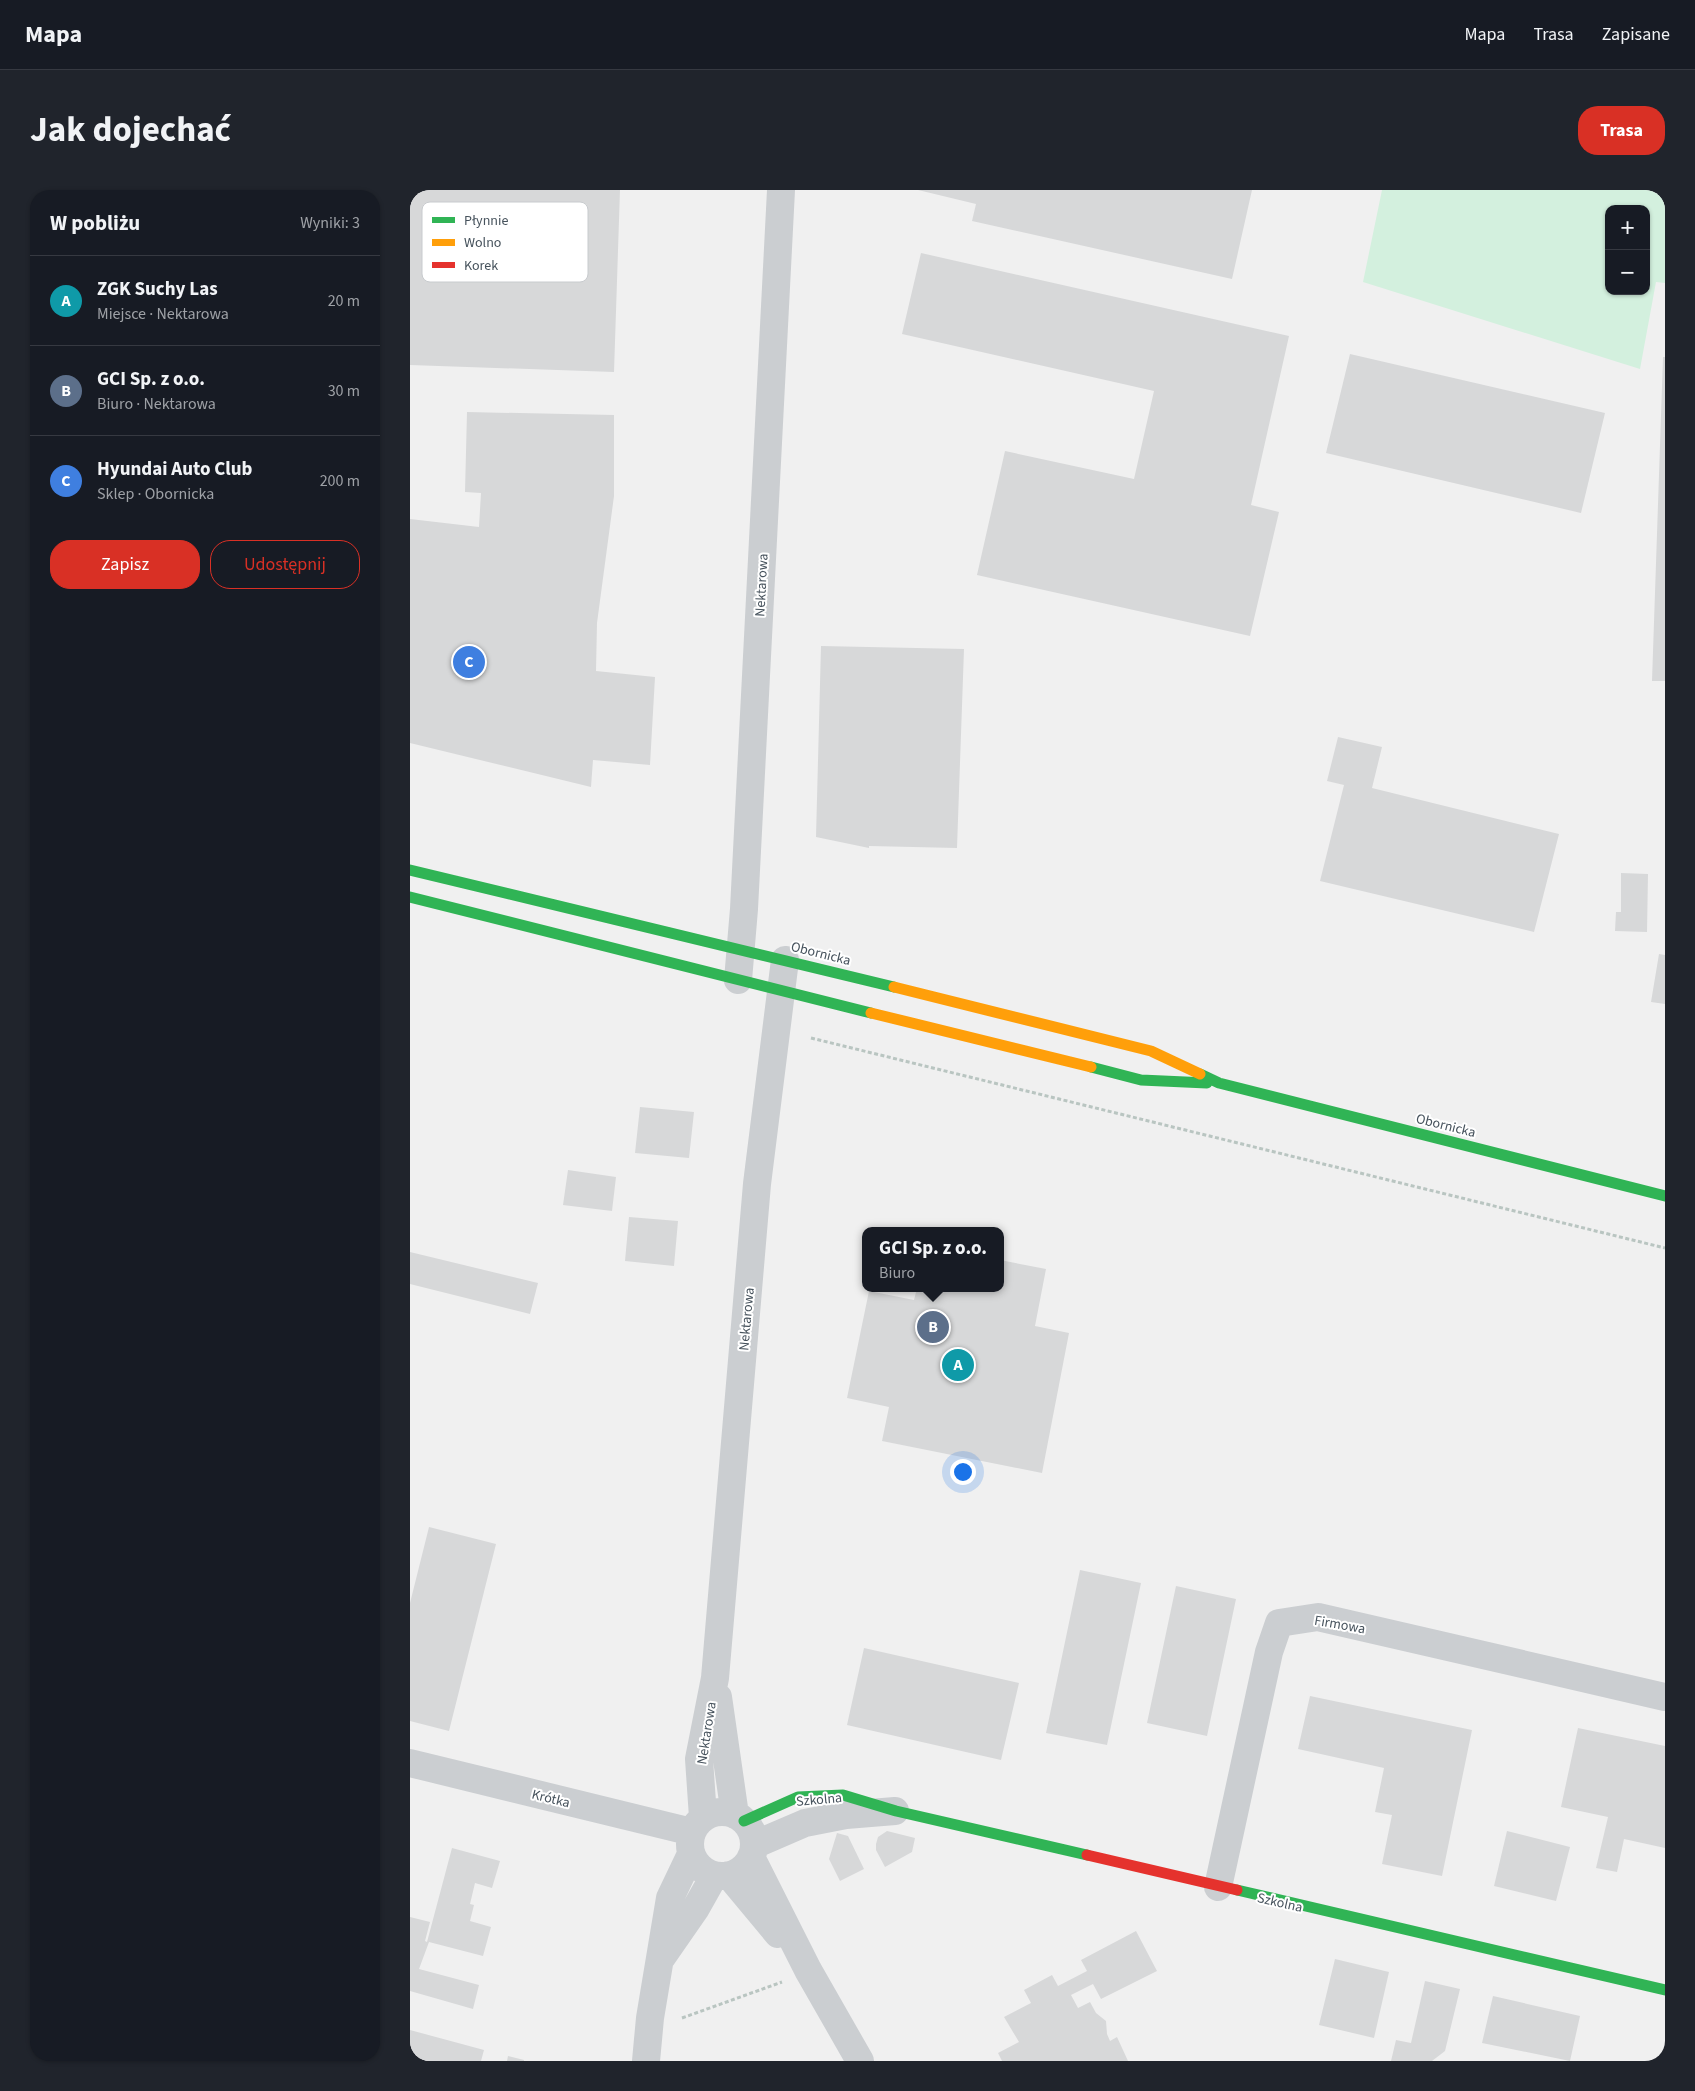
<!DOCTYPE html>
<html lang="pl">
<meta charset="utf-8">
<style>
:root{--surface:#171b24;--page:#20242c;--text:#f1f3f6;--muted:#9ea1a6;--line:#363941;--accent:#d93025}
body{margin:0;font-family:"Source Sans 3",sans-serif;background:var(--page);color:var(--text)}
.controls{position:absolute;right:15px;top:15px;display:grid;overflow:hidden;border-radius:10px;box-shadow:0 1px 4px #0004}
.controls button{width:45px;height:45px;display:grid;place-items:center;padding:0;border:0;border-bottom:1px solid var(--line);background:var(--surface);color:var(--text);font:25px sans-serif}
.you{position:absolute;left:552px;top:1281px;width:18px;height:18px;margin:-12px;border:4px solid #fff;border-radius:50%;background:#1a73e8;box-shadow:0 0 0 8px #1a73e833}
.badge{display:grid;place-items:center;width:32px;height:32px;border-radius:50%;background:var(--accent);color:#fff;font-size:16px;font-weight:700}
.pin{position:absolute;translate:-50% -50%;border:2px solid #fff;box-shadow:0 1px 5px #0006}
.popup{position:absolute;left:452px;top:1037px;width:142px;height:65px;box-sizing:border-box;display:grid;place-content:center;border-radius:10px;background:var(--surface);filter:drop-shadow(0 1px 4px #0005);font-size:16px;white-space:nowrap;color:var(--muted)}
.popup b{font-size:19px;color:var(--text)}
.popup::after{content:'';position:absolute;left:50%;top:100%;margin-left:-10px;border:10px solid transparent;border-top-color:var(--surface)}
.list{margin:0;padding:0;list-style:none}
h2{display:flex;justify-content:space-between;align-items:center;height:65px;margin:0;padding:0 20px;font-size:21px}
h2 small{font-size:16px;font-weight:400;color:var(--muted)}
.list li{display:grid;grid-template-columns:32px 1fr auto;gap:15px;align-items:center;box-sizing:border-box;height:90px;padding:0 20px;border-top:1px solid var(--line)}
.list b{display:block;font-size:19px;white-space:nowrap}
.list p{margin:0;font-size:16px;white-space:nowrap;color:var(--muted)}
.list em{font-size:16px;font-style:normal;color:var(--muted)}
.actions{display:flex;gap:10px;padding:15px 20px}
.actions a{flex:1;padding:11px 0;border:1px solid var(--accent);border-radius:20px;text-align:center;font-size:18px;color:var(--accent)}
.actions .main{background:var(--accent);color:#fff}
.map{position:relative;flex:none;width:1255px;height:1871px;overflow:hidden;border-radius:20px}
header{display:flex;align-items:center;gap:30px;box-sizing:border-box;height:70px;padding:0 25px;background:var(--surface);border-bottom:1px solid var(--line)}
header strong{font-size:24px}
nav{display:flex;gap:28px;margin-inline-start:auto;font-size:18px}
.intro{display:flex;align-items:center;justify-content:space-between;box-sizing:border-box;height:120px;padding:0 30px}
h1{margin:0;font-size:35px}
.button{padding:12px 22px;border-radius:20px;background:var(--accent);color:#fff;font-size:18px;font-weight:700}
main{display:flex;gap:30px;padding:0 30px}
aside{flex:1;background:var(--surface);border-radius:20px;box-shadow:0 1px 4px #0004}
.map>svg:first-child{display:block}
.green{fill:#d3f0de;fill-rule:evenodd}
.building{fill:#d7d8d9}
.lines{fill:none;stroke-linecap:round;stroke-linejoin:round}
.path{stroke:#b9c5c1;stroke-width:3;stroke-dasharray:4 2.5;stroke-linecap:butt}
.street{stroke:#cbced1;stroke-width:28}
.fast{stroke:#30b455;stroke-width:11}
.slow{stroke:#ff9f0a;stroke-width:11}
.jam{stroke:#e5322d;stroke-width:11}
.labels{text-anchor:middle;stroke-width:4;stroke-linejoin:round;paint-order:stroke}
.street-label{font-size:14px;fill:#46525c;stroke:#fff}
.key{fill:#fff;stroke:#c8cbce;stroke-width:1}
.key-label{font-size:14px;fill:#46525c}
</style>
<header>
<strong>Mapa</strong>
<nav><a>Mapa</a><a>Trasa</a><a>Zapisane</a></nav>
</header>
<div class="intro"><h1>Jak dojechać</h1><a class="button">Trasa</a></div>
<main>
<aside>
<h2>W pobliżu<small>Wyniki: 3</small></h2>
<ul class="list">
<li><span class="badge" style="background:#0f9aa8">A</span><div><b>ZGK Suchy Las</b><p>Miejsce · Nektarowa</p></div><em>20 m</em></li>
<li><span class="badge" style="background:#5c6f8a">B</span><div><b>GCI Sp. z o.o.</b><p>Biuro · Nektarowa</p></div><em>30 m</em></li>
<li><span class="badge" style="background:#3f7fe0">C</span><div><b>Hyundai Auto Club</b><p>Sklep · Obornicka</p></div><em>200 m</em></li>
</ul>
<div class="actions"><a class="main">Zapisz</a><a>Udostępnij</a></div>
</aside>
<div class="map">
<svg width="1255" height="1871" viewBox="0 0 1255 1871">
<rect width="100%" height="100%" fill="#f0f0f0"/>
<path class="green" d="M972,0H1255V93L1246,92L1230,179L953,92ZM1199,19H1236V101H1199Z"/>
<path class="building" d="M0,0H210L204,182L0,175Z
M508,0H842L822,89L562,31L566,14Z
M511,63L879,146L841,315L869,322L840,446L567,385L595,261L724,289L744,201L492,144Z
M940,164L1195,223L1171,323L916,263Z
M1253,167H1255V491H1242Z
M57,222L204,225V306L187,433L186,481L245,487L240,575L183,570L181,597L0,553V329L69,337L71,303L55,302Z
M411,456L554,459L547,658L459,656V658L406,647Z
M928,547L972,557L962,598L1149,644L1124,742L910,691L934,595L917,591Z
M1211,683L1238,684L1237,742L1205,741L1206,722H1211Z
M1249,764L1255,765V814L1241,812Z
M230,917L284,922L279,968L225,963Z
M158,980L206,987L202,1021L153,1015Z
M219,1027L268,1031L264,1076L215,1071Z
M0,1062L128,1093L120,1124L0,1094Z
M590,1070L636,1079L625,1136L659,1143L632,1283L472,1251L479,1217L437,1208L459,1101L504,1110L507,1098H590Z
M19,1337L86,1354L39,1541L0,1531V1413Z
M670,1380L731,1393L697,1555L636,1543Z
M766,1396L826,1409L797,1546L737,1533Z
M454,1458L609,1493L591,1570L437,1535Z
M900,1506L1062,1540L1032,1686L972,1674L982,1625L965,1622L974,1578L888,1559Z
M1168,1538L1255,1556V1658L1214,1649L1207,1682L1186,1678L1198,1627L1151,1617Z
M477,1641L505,1648L502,1662L475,1677L466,1660V1654L468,1647Z
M1097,1641L1160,1657L1146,1711L1084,1696Z
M427,1643L438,1646L454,1679L430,1691L419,1669Z
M42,1658L90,1671L82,1698L65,1693L60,1714L64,1715L60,1731L81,1737L73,1766L19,1752L9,1779L69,1795L63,1819L0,1801V1727L20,1732L15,1751L17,1752Z
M726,1741L747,1781L691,1809L683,1794L661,1805L668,1818L680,1812L686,1823L696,1831L697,1844L700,1851L707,1847L718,1871H592L588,1863L609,1852L594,1827L621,1813L614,1800L642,1785L648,1796L677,1781L671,1770Z
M925,1769L979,1782L964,1848L909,1835Z
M1015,1791L1050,1799L1035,1861L1022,1871H981L986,1850L1001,1853Z
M1083,1806L1170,1826L1160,1871L1072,1853Z
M0,1840L74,1860L71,1871H0Z
M98,1866L114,1870V1871H97Z"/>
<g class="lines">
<path class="path" d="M401,848L1255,1058
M272,1828L372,1792"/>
<path class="street" d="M328,790L334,719L371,0
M308,1507L325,1625
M0,1573L282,1642
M280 1654a32 32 0 1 1 64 0a32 32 0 1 1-64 0Z
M293,1627L289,1569L305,1488L347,994L375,770
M344,1655L395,1633L436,1625L485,1621
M341,1667L398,1780L450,1871
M319,1685L368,1744
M808,1697L859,1462L869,1433L908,1427L1255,1507
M252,1767L286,1718L304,1686
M236,1871L240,1828L260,1708L281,1664"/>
<path class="fast" d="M0,680L484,797
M0,707L461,823
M681,877L731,890L797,893
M790,884L809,893L1255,1006
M334,1631L388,1607L433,1605L486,1621L677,1665
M827,1700L1255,1800"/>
<path class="slow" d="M484,797L741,861L790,884
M461,823L681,877"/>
<path class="jam" d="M677,1665L827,1700"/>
</g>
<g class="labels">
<g class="street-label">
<text transform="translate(351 395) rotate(-87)" y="5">Nektarowa</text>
<text transform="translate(411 763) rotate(14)" y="5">Obornicka</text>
<text transform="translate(1036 935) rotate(14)" y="5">Obornicka</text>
<text transform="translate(336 1129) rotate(-85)" y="5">Nektarowa</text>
<text transform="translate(930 1434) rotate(10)" y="5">Firmowa</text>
<text transform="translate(296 1543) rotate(-81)" y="5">Nektarowa</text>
<text transform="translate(141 1608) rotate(14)" y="5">Krótka</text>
<text transform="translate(409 1609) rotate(-5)" y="5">Szkolna</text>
<text transform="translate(870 1712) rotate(13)" y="5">Szkolna</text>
</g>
</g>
<rect x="12" y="12" width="166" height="80" rx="8" class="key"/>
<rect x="22" y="27" width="23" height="6" fill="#30b455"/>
<rect x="22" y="49" width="23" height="7" fill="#ff9f0a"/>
<rect x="22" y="72" width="23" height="6" fill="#e5322d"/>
<g class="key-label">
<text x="54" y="35">Płynnie</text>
<text x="54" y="57">Wolno</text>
<text x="54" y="80">Korek</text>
</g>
</svg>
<div class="controls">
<button>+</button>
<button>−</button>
</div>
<div class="you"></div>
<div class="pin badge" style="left:548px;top:1175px;background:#0f9aa8">A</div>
<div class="pin badge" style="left:523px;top:1137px;background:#5c6f8a">B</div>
<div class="popup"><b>GCI Sp. z o.o.</b>Biuro</div>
<div class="pin badge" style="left:59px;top:472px;background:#3f7fe0">C</div>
</div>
</main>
